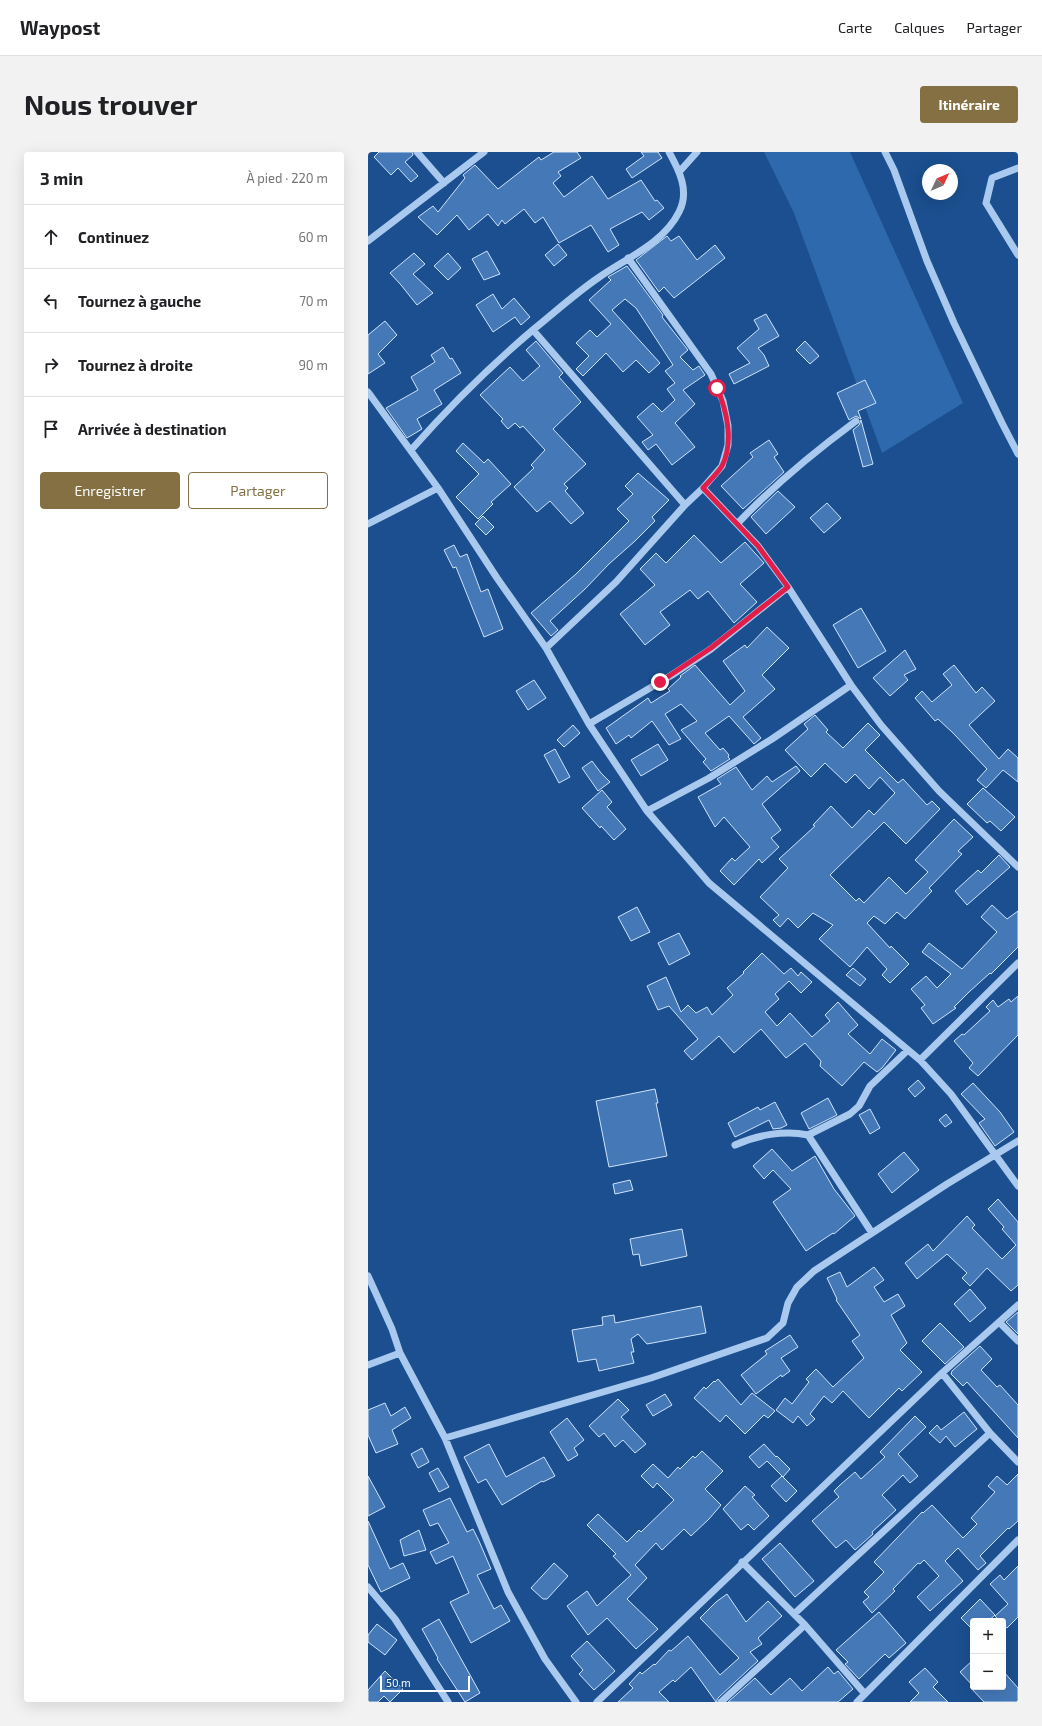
<!DOCTYPE html>
<html lang="fr">
<meta charset="utf-8">
<style>
:root{--surface:#fff;--page:#f2f2f2;--text:#202124;--muted:#757577;--line:#e0e0e0;--accent:#847042}
body{margin:0;font-family:"Exo 2",sans-serif;background:var(--page);color:var(--text)}
.controls{position:absolute;right:12px;bottom:12px;display:grid;overflow:hidden;border-radius:4px;box-shadow:0 4px 16px #0002}
.controls button{width:36px;height:36px;display:grid;place-items:center;padding:0;border:0;border-bottom:1px solid var(--line);background:var(--surface);color:var(--text);font:20px sans-serif}
.compass{position:absolute;left:554px;top:12px;width:36px;height:36px;border-radius:50%;background:var(--surface);box-shadow:0 4px 16px #0002;rotate:46deg}
.scale{position:absolute;left:12px;bottom:10px;width:90px;box-sizing:border-box;padding-left:4px;border:2px solid #fff;border-top:0;font-size:11px;line-height:14px;white-space:nowrap;color:#fff;-webkit-text-stroke:3px #1b4f8f;paint-order:stroke}
.stop{position:absolute;width:12px;height:12px;margin:-9px;border:3px solid #e11d48;border-radius:50%;background:#fff}
.stop.end{background:#e11d48;border-color:#fff;box-shadow:0 1px 4px #0008}
.list{margin:0;padding:0;list-style:none}
h2{display:flex;justify-content:space-between;align-items:center;height:52px;margin:0;padding:0 16px;font-size:17px}
h2 small{font-size:13px;font-weight:400;color:var(--muted)}
.list li{display:grid;grid-template-columns:26px 1fr auto;gap:12px;align-items:center;box-sizing:border-box;height:64px;padding:0 16px;border-top:1px solid var(--line)}
.list b{display:block;font-size:15px;white-space:nowrap}
.list em{font-size:13px;font-style:normal;color:var(--muted)}
.actions{display:flex;gap:8px;padding:12px 16px}
.actions a{flex:1;padding:9px 0;border:1px solid var(--accent);border-radius:4px;text-align:center;font-size:14px;color:var(--accent)}
.actions .main{background:var(--accent);color:#fff}
.icon{flex:none;width:22px;height:22px;fill:none;stroke:currentColor;stroke-width:2;stroke-linecap:round;stroke-linejoin:round}
.map{position:relative;flex:none;width:650px;height:1550px;overflow:hidden;border-radius:4px}
header{display:flex;align-items:center;gap:24px;box-sizing:border-box;height:56px;padding:0 20px;background:var(--surface);border-bottom:1px solid var(--line)}
header strong{font-size:19px}
nav{display:flex;gap:22px;margin-inline-start:auto;font-size:14px}
.intro{display:flex;align-items:center;justify-content:space-between;box-sizing:border-box;height:96px;padding:0 24px}
h1{margin:0;font-size:28px}
.button{padding:10px 18px;border-radius:4px;background:var(--accent);color:#fff;font-size:14px;font-weight:700}
main{display:flex;gap:24px;padding:0 24px}
aside{flex:1;background:var(--surface);border-radius:4px;box-shadow:0 4px 16px #0002}
.map>svg:first-child{display:block}
.green{fill:#2e69ad}
.building{fill:#4478b7;stroke:#cfe3fa}
.lines{fill:none;stroke-linecap:round;stroke-linejoin:round}
.minor{stroke:#a9c9ee;stroke-width:7}
.route{stroke:#e11d48;stroke-width:5}
</style>
<header>
<strong>Waypost</strong>
<nav><a>Carte</a><a>Calques</a><a>Partager</a></nav>
</header>
<div class="intro"><h1>Nous trouver</h1><a class="button">Itinéraire</a></div>
<main>
<aside>
<h2>3 min<small>À pied · 220 m</small></h2>
<ul class="list">
<li><svg class="icon" aria-label="ahead" viewBox="0 0 24 24"><path d="M12 20V5M6 11l6-6 6 6"/></svg><div><b>Continuez</b></div><em>60 m</em></li>
<li><svg class="icon" aria-label="left" viewBox="0 0 24 24"><path d="M17 20v-9H6M10 6l-5 5 5 5"/></svg><div><b>Tournez à gauche</b></div><em>70 m</em></li>
<li><svg class="icon" aria-label="right" viewBox="0 0 24 24"><path d="M7 20v-9h11M14 6l5 5-5 5"/></svg><div><b>Tournez à droite</b></div><em>90 m</em></li>
<li><svg class="icon" aria-label="arrive" viewBox="0 0 24 24"><path d="M6 21V4h12l-3 4 3 4H6"/></svg><div><b>Arrivée à destination</b></div></li>
</ul>
<div class="actions"><a class="main">Enregistrer</a><a>Partager</a></div>
</aside>
<div class="map">
<svg width="650" height="1550" viewBox="0 0 650 1550">
<rect width="100%" height="100%" fill="#1b4f8f"/>
<path class="green" d="M396,0H482L595,251L514,301L426,61Z"/>
<path class="building" d="M11,0H44L45,3L37,10L50,24L43,30L30,16L23,23L6,5Z
M186,0H209L213,6L190,20L193,24L185,31L196,45L224,24L240,47L273,28L287,49L289,48L296,56L281,68L274,60L242,77L251,93L240,100L223,73L191,91L175,65L167,71L156,57L137,72L134,68L130,74L120,62L101,78L89,63L69,83L50,65L65,54L70,60L97,26L95,23L107,13L130,37L171,5L173,8Z
M273,0H290L294,6L264,26L258,17L276,4Z
M299,84L303,89L311,84L329,108L347,93L357,106L306,146L296,135L291,140L268,108Z
M190,92L199,103L186,114L177,103Z
M119,99L132,122L116,128L104,107Z
M46,101L57,112L45,122L65,141L49,153L33,133L22,121Z
M80,101L93,116L80,128L66,114Z
M259,114L295,163L294,165L320,198L312,205L325,218L331,214L337,223L315,238L327,252L307,271L327,295L304,313L288,292L280,298L274,290L285,283L269,265L285,251L294,260L307,248L299,237L307,231L297,219L305,213L268,156L257,147L244,158L292,211L281,221L268,208L255,220L238,201L215,224L208,217L221,204L208,191L222,178L229,185L243,172L221,148L243,128L240,125Z
M125,142L134,157L146,146L162,165L153,173L147,165L125,180L108,153Z
M398,162L411,184L390,196L396,203L401,214L366,232L361,222L382,211L369,196L391,177L386,168Z
M17,169L29,183L10,202L17,211L0,222V183Z
M168,189L195,221L191,225L213,250L185,277L218,312L196,332L200,336L197,339L216,361L203,372L182,349L169,360L146,335L166,316L163,313L177,298L155,274L152,276L147,271L140,277L133,269L135,267L112,243L142,215L155,229L172,214L158,198Z
M437,189L451,204L442,212L428,198Z
M75,195L82,207L84,206L93,221L66,238L74,252L49,267L54,277L39,286L18,256L50,238L43,225L67,210L63,203Z
M497,228L508,251L490,259L493,267L488,264L481,268L469,241Z
M493,268L505,312L495,315L485,278L491,273Z
M401,288L410,302L406,305L416,320L375,357L353,334L385,305L382,301Z
M95,291L116,311L120,307L143,332L123,350L125,352L110,367L88,345L111,322L88,299Z
M270,321L301,348L284,365L287,369L267,389L241,412L217,437L182,469L190,478L183,484L163,461L208,422L261,369L249,357L265,342L257,334Z
M410,339L427,355L398,382L383,365Z
M459,351L473,366L456,381L442,366Z
M115,364L126,375L118,383L107,372Z
M326,383L353,411L377,390L396,411L372,432L389,450L366,471L340,439L330,447L322,438L292,460L302,473L277,493L252,462L287,433L272,417L288,401L298,411Z
M86,393L92,405L99,402L113,440L120,437L135,477L116,485L88,415L85,416L76,398Z
M493,456L518,499L490,516L465,473Z
M399,475L421,496L394,523L407,537L375,565L393,586L386,592L361,564L337,581L352,598L355,596L361,603L360,605L362,607L343,619L335,610L338,607L313,578L329,569L313,552L297,562L313,587L301,593L284,569L263,586L261,583L248,592L238,576L280,546L283,551L302,539L300,537L313,525L312,524L327,513L362,553L377,539L355,509L377,493L379,496Z
M537,498L548,517L536,523L540,528L522,544L505,526Z
M586,513L608,541L614,535L627,549L601,573L631,607L640,597L650,606V630L635,618L618,636L609,628L619,617L585,581L570,567L567,569L547,546L554,539L564,550L584,533L575,522Z
M166,528L178,546L160,558L148,539Z
M447,563L460,578L458,580L475,596L500,571L512,583L497,598L530,631L535,627L559,653L564,649L572,657L538,692L516,670L462,723L488,749L491,746L496,751L521,725L538,742L560,720L547,708L586,667L605,685L590,699L594,702L561,736L564,739L537,767L529,760L517,772L506,764L499,771L522,796L523,794L541,812L522,831L514,823L519,817L499,795L482,815L451,787L465,773L445,761L430,776L420,766L412,775L405,768L411,763L392,745L420,716L411,707L447,674L445,673L463,654L484,676L501,658L506,663L527,641L512,625L501,637L487,622L478,631L457,611L443,625L435,617L417,598L440,577L436,572Z
M205,573L212,581L196,595L189,588Z
M290,592L300,608L273,624L263,608Z
M187,597L202,625L191,631L176,603Z
M224,609L233,621L242,630L230,639L214,616Z
M428,614L432,619L394,652L413,678L403,686L411,695L394,711L391,707L366,733L352,719L364,706L367,709L382,695L356,665L347,675L330,645L353,632L349,627L368,615L384,638L399,624L404,630Z
M615,636L647,665L633,679L622,669L619,671L599,652Z
M234,638L244,650L239,655L258,677L246,688L233,674L232,676L214,656Z
M631,703L642,715L599,753L587,739L610,718L613,721Z
M624,753L639,767L650,759V795L623,822L622,821L601,840L586,855L588,856L565,872L553,856L557,853L543,837L558,824L569,836L583,822L554,800L561,791L594,817L629,780L613,765Z
M269,755L282,780L263,789L250,765Z
M311,781L322,802L301,813L290,791Z
M394,801L416,822L423,816L430,824L433,820L444,830L433,841L421,829L407,842L411,847L397,860L409,874L422,861L444,885L462,869L457,863L470,850L490,873L480,882L502,902L514,887L528,898L514,916L509,920L496,910L474,934L452,914L453,909L437,891L418,906L393,877L366,901L351,884L324,908L316,899L330,887L301,854L290,858L279,834L298,825L313,860L320,853L328,861L339,855L344,863L365,843L359,836L376,821L375,820Z
M485,816L498,827L492,834L478,823Z
M650,844V883L610,924L601,916L605,911L586,889L594,882L596,883L622,859L618,855L625,848L630,855L641,847L643,850Z
M550,928L557,936L547,945L540,937Z
M605,931L632,960L646,980L627,994L611,971L617,967L593,942Z
M287,937L290,951H288L299,1004L241,1015L228,949Z
M460,946L469,963L441,977L433,961Z
M407,950L419,973L413,976L405,977L401,968L367,985L360,971L390,955L392,958Z
M502,957L512,976L502,982L491,963Z
M578,962L584,970L577,975L571,968Z
M404,997L424,1019L447,1004L466,1037L487,1064L466,1082L465,1081L438,1099L405,1050L423,1037L405,1018L396,1027L385,1014Z
M536,1000L551,1018L524,1041L510,1022Z
M262,1028L265,1038L247,1042L245,1032Z
M630,1047L650,1070V1133L643,1139L619,1116L602,1134L594,1126L599,1121L579,1102L549,1127L537,1111L560,1092L565,1099L599,1064L607,1073L604,1076L634,1107L648,1093L634,1077L636,1075L620,1057Z
M314,1077L319,1104L273,1114L271,1102L265,1103L262,1087Z
M506,1115L516,1128L506,1135L516,1150L530,1142L537,1154L523,1163L539,1191L532,1198L554,1220L534,1239L531,1236L501,1266L475,1239L464,1251L456,1244L442,1262L447,1267L439,1274L430,1264L425,1271L408,1258L417,1246L424,1252L441,1230L438,1227L448,1217L465,1235L496,1206L484,1189L492,1183L468,1148L469,1147L459,1126L472,1120L479,1135Z
M602,1137L618,1156L602,1170L586,1152Z
M333,1154L338,1181L279,1192L270,1182L263,1187L266,1200H263L266,1211L231,1219L228,1207L210,1210L204,1178L235,1173L234,1165L246,1163L247,1171Z
M650,1160V1182L638,1170Z
M572,1171L596,1195L577,1212L554,1189Z
M422,1183L430,1195L413,1206L422,1219L414,1225L413,1223L388,1242L373,1223L399,1202L397,1199Z
M612,1194L624,1207L613,1218L629,1235L632,1233L650,1253V1286L599,1230L595,1234L583,1222L584,1219Z
M350,1227L373,1253L384,1241L407,1259L400,1266L396,1263L377,1282L358,1263L352,1270L326,1246L336,1235L338,1237L346,1229L347,1230Z
M297,1242L304,1253L285,1264L278,1253Z
M250,1247L261,1258L253,1265L278,1292L267,1301L255,1288L247,1295L236,1281L231,1285L221,1274Z
M17,1251L23,1264L37,1255L43,1266L24,1278L30,1292L8,1301L0,1283V1258Z
M596,1260L609,1277L587,1295L578,1284L572,1291L561,1281L569,1273L573,1278Z
M547,1264L558,1275L530,1302L550,1324L542,1331L535,1323L514,1343L528,1358L504,1380L505,1382L487,1398L478,1388L468,1396L444,1369L471,1345L466,1339L472,1333L487,1320L493,1327L517,1305L512,1300Z
M199,1266L216,1288L206,1296L210,1303L200,1309L182,1280Z
M121,1292L138,1325L176,1305L187,1324L175,1330L174,1329L134,1353L118,1327L110,1331L96,1305Z
M396,1292L408,1305L409,1304L422,1317L415,1325L399,1309L391,1316L381,1305Z
M54,1296L61,1310L50,1316L43,1302Z
M334,1299L355,1319L337,1337L353,1353L341,1367L323,1384L316,1377L294,1398L288,1391L267,1413L279,1426L259,1447L290,1477L268,1497L239,1466L220,1483L199,1454L219,1439L229,1454L263,1423L245,1404L248,1402L219,1373L230,1362L259,1390L271,1378L273,1380L306,1348L289,1331L285,1336L273,1324L285,1312L300,1326L310,1315L312,1317L325,1304L327,1306Z
M70,1316L81,1335L71,1340L61,1321Z
M650,1322V1369L641,1377L640,1376L612,1404L618,1411L610,1418L590,1396L577,1409L595,1429L562,1459L549,1445L571,1424L556,1408L552,1412L550,1411L525,1437L527,1439L504,1461L495,1450L501,1445L496,1440L516,1420L506,1410L554,1360L555,1361L564,1353L595,1386L609,1372L603,1366L627,1340L620,1334L629,1324L639,1333Z
M0,1324L17,1355L0,1364Z
M414,1324L429,1339L418,1350L403,1334Z
M377,1334L387,1343L384,1345L401,1364L386,1378L380,1372L373,1378L355,1357Z
M82,1346L99,1380L105,1377L111,1389L123,1417L109,1423L126,1457L133,1453L142,1469L103,1491L82,1450L101,1441L85,1404L68,1412L62,1400L81,1391L70,1371L62,1374L55,1358Z
M0,1369L22,1417L35,1411L42,1426L13,1440L0,1413Z
M51,1378L58,1398L36,1404L32,1388Z
M412,1391L446,1429L427,1445L394,1407Z
M186,1411L200,1424L179,1447H175L163,1436Z
M650,1414V1465L639,1476L635,1472V1469H632L627,1464L640,1452L622,1432L632,1423L636,1428Z
M359,1442L378,1470L400,1449L414,1464L390,1486L394,1492L382,1500L390,1509L380,1518L350,1546L348,1550L323,1515L307,1530L305,1528L291,1540L301,1550H250L265,1536L261,1532L272,1520L274,1522L286,1512L287,1513L301,1498L303,1499L320,1484L352,1523L371,1506L332,1466L348,1450Z
M612,1447L627,1463L620,1469H605V1478L593,1466Z
M511,1460L538,1491L521,1506L517,1502L491,1527L477,1512L480,1510L468,1498Z
M71,1467L112,1541L97,1550L69,1507L70,1506L54,1477Z
M9,1472L29,1488L17,1503L0,1490V1483Z
M219,1489L247,1519L226,1538L211,1522L215,1518L203,1504Z
M605,1508V1534L592,1520Z
M460,1515L466,1522L470,1519L485,1537L470,1550H360L387,1526L403,1543L422,1526L434,1539Z
M557,1516L570,1530L565,1535L580,1550H542L551,1541L541,1530Z
M17,1519L35,1537L22,1550L16,1544L10,1550H0V1538Z
M635,1519L650,1536V1550H616L602,1535H635Z"/>
<g class="lines">
<path class="minor" d="M49,0L76,31
M517,0L526,18L559,109L586,171L634,271L650,302
M650,16L624,26L618,51L650,103
M312,19L329,0
M0,89L116,0
M165,178L317,353
M0,240L70,336L129,426L178,496L221,572L279,659L341,731L552,908L583,942L650,1034
M43,298C81,255 122,214 166,177C187,160 208,141 230,126C257,107 296,91 311,60C322,39 311,18 301,0
M335,336L390,394L420,435L483,533L513,573L571,639L650,715
M370,371C406,333 446,300 488,269
M0,372L70,336
M178,496L248,430L317,353L335,336L354,314L360,293V274L355,249L343,222L260,106
M221,572L304,523L343,497L420,435
M279,659L341,626L404,587L483,533
M552,908L650,811
M440,983L482,962L491,954L502,934L540,898
M367,993C389,983 416,978 440,983L504,1081
M0,1124L24,1177L32,1201L77,1286L140,1440L177,1507L208,1550
M631,1170L650,1189
M0,1213L32,1201
M574,1221L622,1281L650,1310
M77,1286L283,1226L399,1186L415,1171L420,1151L429,1135L446,1119L579,1032L650,989
M374,1410L437,1473L497,1542
M0,1435L27,1467L80,1550
M426,1462L622,1281
M229,1550L574,1221L650,1153
M353,1550L437,1473
M489,1550L650,1388"/>
</g>
<g class="lines">
<path class="route" d="M292,530L343,496L420,435L390,394L335,336C341,329 349,322 354,314C366,290 359,259 349,236"/>
</g>
</svg>
<div class="controls">
<button>+</button>
<button>−</button>
</div>
<svg class="compass" viewBox="-18 -18 36 36"><path d="M0-13l5 13h-10z" fill="#e53935"/><path d="M0 13l5-13h-10z" fill="#757577"/></svg>
<div class="scale">50 m</div>
<div class="stop" style="left:349px;top:236px"></div>
<div class="stop end" style="left:292px;top:530px"></div>
</div>
</main>
